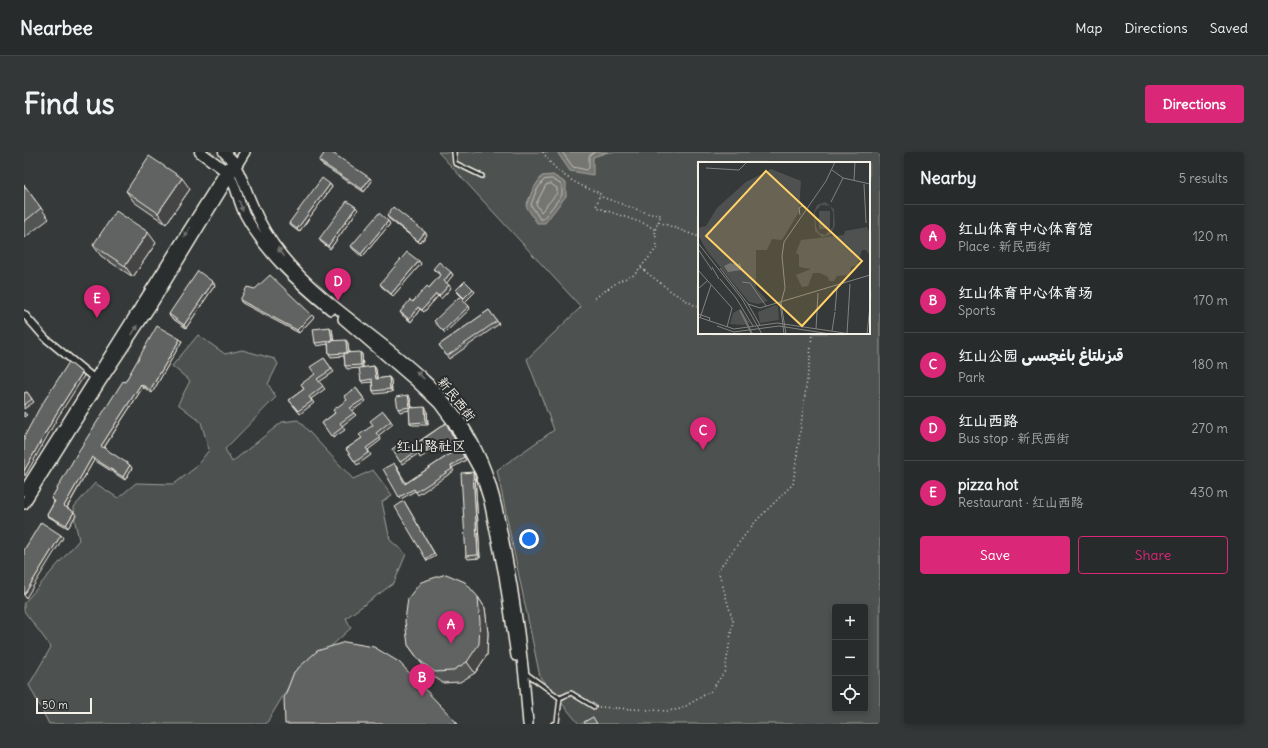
<!DOCTYPE html>
<meta charset="utf-8">
<style>
:root{--surface:#282b2b;--page:#343737;--text:#f1f3f6;--muted:#a5a7a9;--line:#444747;--accent:#db2777}
body{margin:0;font-family:Delius,"Playpen Sans Arabic","LXGW WenKai TC",sans-serif;background:var(--page);color:var(--text)}
.controls{position:absolute;right:12px;bottom:12px;display:grid;overflow:hidden;border-radius:4px;box-shadow:0 2px 6px #0003}
.controls button{width:36px;height:36px;display:grid;place-items:center;padding:0;border:0;border-bottom:1px solid var(--line);background:var(--surface);color:var(--text);font:20px sans-serif}
.scale{position:absolute;left:12px;bottom:10px;width:56px;box-sizing:border-box;padding-left:4px;border:2px solid #f4f1e8;border-top:0;font-size:11px;line-height:14px;white-space:nowrap;color:#f4f1e8;-webkit-text-stroke:3px #2a2d2e;paint-order:stroke}
.you{position:absolute;left:505px;top:387px;width:14px;height:14px;margin:-10px;border:3px solid #fff;border-radius:50%;background:#1a73e8;box-shadow:0 0 0 6px #1a73e833}
.badge{display:grid;place-items:center;width:26px;height:26px;border-radius:50%;background:var(--accent);color:#fff;font-size:13px;font-weight:700}
.pin{position:absolute;translate:-50% -33px;filter:drop-shadow(0 1px 2px #0008)}
.pin::after{content:'';position:absolute;top:21px;width:14px;height:12px;background:inherit;clip-path:polygon(0 0,100% 0,50% 100%)}
.list{margin:0;padding:0;list-style:none}
h2{display:flex;justify-content:space-between;align-items:center;height:52px;margin:0;padding:0 16px;font-size:17px}
h2 small{font-size:13px;font-weight:400;color:var(--muted)}
.list li{display:grid;grid-template-columns:26px 1fr auto;gap:12px;align-items:center;box-sizing:border-box;height:64px;padding:0 16px;border-top:1px solid var(--line)}
.list b{display:block;font-size:15px;white-space:nowrap}
.list p{margin:0;font-size:13px;white-space:nowrap;color:var(--muted)}
.list em{font-size:13px;font-style:normal;color:var(--muted)}
.actions{display:flex;gap:8px;padding:12px 16px}
.actions a{flex:1;padding:9px 0;border:1px solid var(--accent);border-radius:4px;text-align:center;font-size:14px;color:var(--accent)}
.actions .main{background:var(--accent);color:#fff}
.icon{flex:none;width:22px;height:22px;fill:none;stroke:currentColor;stroke-width:2;stroke-linecap:round;stroke-linejoin:round}
.map{position:relative;flex:none;width:856px;height:572px;overflow:hidden;border-radius:4px}
header{display:flex;align-items:center;gap:24px;box-sizing:border-box;height:56px;padding:0 20px;background:var(--surface);border-bottom:1px solid var(--line)}
header strong{font-size:19px}
nav{display:flex;gap:22px;margin-inline-start:auto;font-size:14px}
.intro{display:flex;align-items:center;justify-content:space-between;box-sizing:border-box;height:96px;padding:0 24px}
h1{margin:0;font-size:28px}
.button{padding:10px 18px;border-radius:4px;background:var(--accent);color:#fff;font-size:14px;font-weight:700}
main{display:flex;gap:24px;padding:0 24px}
aside{flex:1;background:var(--surface);border-radius:4px;box-shadow:0 2px 6px #0003}
.map>svg:first-child{display:block}
.green{fill:#4e514f;stroke:#a1a19c;fill-rule:evenodd}
.water{fill:#757572;stroke:#a8a7a1}
.lines{fill:none;stroke-linecap:round;stroke-linejoin:round}
.shore{stroke:#c1bfb9;stroke-width:1}
.service-casing{stroke:#f4f1e8;stroke-width:6}
.minor-casing{stroke:#f4f1e8;stroke-width:9}
.secondary-casing{stroke:#f4f1e8;stroke-width:12}
.primary-casing{stroke:#f4f1e8;stroke-width:13}
.path{stroke:#f4f1e8;stroke-width:1.5;stroke-dasharray:1 3;stroke-linecap:butt}
.service{stroke:#2a2d2e;stroke-width:3}
.minor{stroke:#2a2d2e;stroke-width:6}
.secondary{stroke:#2a2d2e;stroke-width:9}
.primary{stroke:#2a2d2e;stroke-width:10}
.wall{fill:#535554;stroke:#f4f1e8}
.shaded-wall{fill:#444545;stroke:#f4f1e8}
.building{fill:#616362;stroke:#f4f1e8}
.oneway{fill:#71726f}
.labels{text-anchor:middle;stroke-width:4;stroke-linejoin:round;paint-order:stroke}
.street-label{font-size:13px;fill:#f4f1e8;stroke:#2a2d2e}
.neighbourhood-label{font-size:14px;fill:#f4f1e8;stroke:#2a2d2e}
.inset-river{fill:none;stroke:#757572;stroke-width:2}
.inset-road{fill:none;stroke:#82837f;stroke-width:1}
.view{fill:#ffd166;fill-opacity:0.15;stroke:#ffd166;stroke-width:2}
.inset-edge{fill:none;stroke:#f4f1e8;stroke-width:2}
</style>
<header>
<strong>Nearbee</strong>
<nav><a>Map</a><a>Directions</a><a>Saved</a></nav>
</header>
<div class="intro"><h1>Find us</h1><a class="button">Directions</a></div>
<main>
<div class="map">
<svg width="856" height="572" viewBox="0 0 856 572">
<rect width="100%" height="100%" fill="#363939"/>
<filter id="ink" filterUnits="userSpaceOnUse"><feTurbulence type="fractalNoise" baseFrequency=".025" numOctaves="2"/><feDisplacementMap in="SourceGraphic" scale="8" xChannelSelector="R" yChannelSelector="G"/><feConvolveMatrix kernelMatrix="1 2 1 2 8 2 1 2 1" color-interpolation-filters="sRGB"/></filter>
<g filter="url(#ink)">
<path class="green" d="M414,0H856V572H555L516,525L473,318L530,278L503,207L557,155ZM675,11H845V181H675ZM811,455H841V557H811Z
M174,183L201,202L218,198L251,207L254,212L244,232L252,245L201,297L208,310L258,270L274,268L329,327L349,318L368,343L358,350L366,388L382,402L370,431L322,466L327,476L267,531L242,572H25L5,533L27,495L0,459V451L55,388L51,370L50,355L71,331L94,346L112,331L150,332L171,316L185,298L177,270L154,252L166,229L148,214Z"/>
<path class="water" d="M533,0H584L569,5V23L546,19Z
M529,23L542,31V44L521,71H513L502,54L509,37L518,24Z"/>
<g class="lines">
<path class="shore" d="M538,0L549,15L563,18L565,16V4L571,0
M528,27L538,33V43L519,67H516L507,53L512,39L520,28Z
M527,32L533,36V41L517,60L512,52L522,33Z"/>
<g class="service-casing">
<path id="service" d="M430,0L431,11L458,24
M503,522L536,546L533,570L529,572
M536,546L547,541L570,555"/>
</g>
<g class="minor-casing">
<path id="minor" d="M0,162L21,186L71,227"/>
</g>
<g class="secondary-casing">
<path id="secondary" d="M208,8C218,22 222,39 229,54C236,71 246,88 258,103C297,152 355,184 401,228C423,248 441,273 454,300C468,328 474,359 480,390C492,450 500,511 504,572
M202,19C213,31 213,49 221,63C242,102 274,131 307,158
M319,167L391,229L415,252L429,271L456,320L465,349L480,423L492,504
M0,339L204,15
M0,352L76,231L129,151L221,0"/>
</g>
<g class="primary-casing">
<path id="primary" d="M176,0L202,19
M200,0L208,8"/>
</g>
<path class="path" d="M519,0C532,22 553,33 576,41L572,55L624,73L631,78
M635,70L675,85
M617,116L648,140L675,156
M571,146L595,129L610,123L633,96L631,78L637,63L626,62L575,44
M575,555L643,559L657,557L687,539L701,519L709,469L694,418L731,370L769,332L786,206L788,181"/>
<use href="#service" class="service"/>
<use href="#minor" class="minor"/>
<use href="#secondary" class="secondary"/>
<use href="#primary" class="primary"/>
</g>
<path class="wall" d="M295,9L348,29L340,40L297,12Z
M306,32L308,35L275,80L267,74L265,71Z
M0,33L25,67L0,86Z
M166,37L142,72L110,50L102,39Z
M334,58L306,97L297,90L295,87Z
M363,64L401,80L403,83L396,91L365,67Z
M364,69L366,72L338,105L329,97L327,94Z
M132,91L109,125L77,104L69,93Z
M395,109L397,112L369,144L358,135L356,132Z
M409,117L427,120L429,123L422,131L427,136L417,147L414,144L400,160L396,157L387,170L378,163L376,160L405,136L416,123L411,119Z
M191,133L162,176L146,165L145,162Z
M449,137L451,140L442,149L434,141L432,138Z
M216,148L288,163L290,165L275,181L218,151Z
M445,154L446,157L421,181L410,169Z
M465,158L475,172L425,207L415,193Z
M308,177L310,189L324,191L325,201L338,202L339,216L350,214L352,217L353,227L365,225L367,228L368,240L351,242L349,239L348,230L339,231L337,229L338,216L323,217L321,214L320,204L307,205L305,202L304,192L293,194L291,191Z
M158,189L128,241L119,235L80,296L108,316L101,328L70,308L43,356L52,363L44,376L25,365L23,363L30,350L27,347L101,230Z
M300,206L310,220L295,230L301,237L287,247L290,251L276,262L265,248L280,237L291,222Z
M332,236L342,249L328,259L332,263L318,274L321,278L309,286L298,271L311,261L323,248Z
M3,240L10,250L0,257V241Z
M384,243L386,246L388,255L403,258L404,273H388L386,271V258L376,260L374,257Z
M359,259L369,272L354,284L357,288L344,298L347,303L333,313L322,297L338,286L349,273Z
M0,260L3,263L0,265Z
M422,271L442,308L428,316L430,319L394,343L391,339L377,347L375,345L372,314L382,331L426,302L419,291L396,306L394,302L378,312L368,297L385,296Z
M449,320L451,323L456,406L444,407L442,404Z
M380,349L412,404L403,409L402,407Z
M454,445L461,456L464,481L463,503L451,521L436,530L419,531L403,519L384,493Z"/>
<path class="shaded-wall" d="M158,26L166,37L142,72L134,61Z
M346,26L348,29L340,40L338,37Z
M306,32L308,35L275,80L273,77Z
M332,55L334,58L306,97L304,94Z
M364,69L366,72L338,105L337,102Z
M124,80L132,91L109,125L101,114Z
M401,80L403,83L396,91L394,89Z
M395,109L397,112L369,144L367,142Z
M427,120L429,123L422,132L420,129Z
M189,130L191,133L162,176L160,173Z
M425,133L427,136L417,147L415,144Z
M412,142L414,144L400,160L398,158Z
M394,155L396,157L387,170L385,167Z
M288,163L290,165L275,181L273,178Z
M306,175L308,177L310,191L308,189Z
M156,187L158,189L128,241L126,238Z
M322,188L324,191L325,203L323,201Z
M336,200L338,202L339,216L337,213Z
M350,214L352,217L354,230L352,227Z
M58,221L60,224L34,265L1,324L0,319L32,262Z
M365,225L367,228L368,240L366,237Z
M117,232L119,235L79,297L77,294Z
M384,243L386,246L388,258L386,255Z
M401,255L403,258L404,273L402,270Z
M68,305L70,308L42,357L40,354Z
M106,313L108,316L101,328L99,325Z
M449,320L451,323L456,406L454,403Z
M50,360L52,363L44,376L42,373Z
M37,383L39,386L2,446L0,443Z
M454,445L461,456L464,481L463,503L451,521L443,510Z"/>
<path class="building" d="M301,0H307L346,26L338,37L295,9Z
M125,4L158,26L134,61L102,39Z
M298,26L306,32L273,77L265,71Z
M0,33L17,56L0,70Z
M323,49L332,55L304,94L295,87Z
M369,55L401,80L394,89L363,64Z
M92,59L124,80L101,114L69,93Z
M355,61L364,69L337,102L327,94Z
M383,100L395,109L367,142L356,132Z
M415,110L427,120L420,129L425,133L415,144L412,142L398,158L394,155L385,167L376,160L386,148L389,150L403,134L405,136L417,122L409,117Z
M174,119L189,130L160,173L145,162Z
M246,123L288,163L273,178L216,148L223,135L231,137Z
M441,129L449,137L440,146L432,138Z
M435,145L445,154L419,179L410,169Z
M465,158L473,169L423,204L415,193Z
M133,174L156,187L126,238L117,232L77,294L106,313L99,325L68,305L40,354L50,360L42,373L23,363L31,349L27,347L54,300L99,229L101,230Z
M306,175L308,189L291,191L289,177Z
M322,188L323,201L305,202L304,189Z
M336,200L337,213L321,214L320,201Z
M300,206L308,217L293,227L299,234L285,245L288,249L274,259L265,248L280,237L277,232L291,222L286,215Z
M45,210L58,221L32,262L0,319V285L15,257Z
M350,214L352,227L365,225L366,237L349,239L348,227L337,229L335,216Z
M332,236L340,247L326,256L330,261L316,271L319,275L307,284L298,271L311,261L309,258L323,248L320,244Z
M3,240L8,247L0,253V241Z
M384,243L386,255L374,257L372,245Z
M401,255L402,270L386,271L385,256Z
M359,259L367,269L352,281L356,286L342,296L345,300L331,310L322,297L338,286L335,283L349,273L346,269Z
M422,271L440,305L427,314L428,317L392,340L390,337L375,345L359,317L370,311L381,332L426,302L417,288L394,303L392,300L376,310L368,297L380,289L385,297Z
M449,320L454,403L442,404L437,321Z
M380,349L410,401L402,407L371,355Z
M17,370L37,383L0,443V398Z
M422,422L441,430L454,445L456,470L455,492L443,510L428,519L411,520L395,508L384,493L381,469L384,446L397,430Z
M321,490L350,495L375,510L434,572H261L260,546L270,520L293,499Z
M569,565L573,572H561L560,570Z"/>
<defs><path id="oneway-solid" d="M-6-.8H1V-3.2L6.5 0L1 3.2V.8H-6Z"/></defs>
<g class="oneway">
<use href="#oneway-solid" transform="translate(217 54) rotate(72)"/>
<use href="#oneway-solid" transform="translate(163 80) rotate(122)"/>
<use href="#oneway-solid" transform="translate(257 100) rotate(-127)"/>
<use href="#oneway-solid" transform="translate(111 178) rotate(-56)"/>
<use href="#oneway-solid" transform="translate(396 223) rotate(-137)"/>
</g>
</g>
<g class="labels">
<g class="street-label">
<text transform="translate(433 247) rotate(52)" y="5">新民西街</text>
</g>
<g class="neighbourhood-label">
<text x="407" y="299">红山路社区</text>
</g>
</g>
<g transform="translate(674 10)">
<rect width="172" height="172" fill="#363939"/>
<path d="M73,7L103,19L101,50L84,78L74,77L69,88H58V126L70,139L60,142L51,140L9,89L0,73V66L8,64L19,46L48,20ZM127,40L136,47L137,64L132,73L124,75L117,69L116,50L119,43ZM123,43L132,44L135,50V65L127,73L121,71L118,65L117,50ZM121,49H132V67H121ZM169,65L172,72V94L168,88H164L159,103L153,105L152,113L139,114L136,119H131L130,115L122,111H115L110,124L104,125L98,113L113,107L101,105V93L98,91L103,78L146,73L147,69ZM77,143L80,144L81,158L62,161L60,150ZM42,147L52,161L46,163L32,162L35,151Z" fill="#4e514f" fill-rule="evenodd"/>
<path d="M32,101L40,103L42,101L44,108L30,110L26,104Z" fill="#757572"/>
<path class="inset-river" d="M42,148L54,172"/>
<path class="inset-road" d="M8,6L41,8L49,0M134,8L145,16L172,22M156,18L157,0M166,22L168,61M133,40L145,16M102,53L101,46L104,44L108,45M0,81L44,137L64,172M0,87L14,108M14,105L21,117M22,106L50,142L62,163M0,108L34,146L29,165M22,117L38,136L55,164M44,120L52,121L68,144M0,127L9,119M82,140L86,172M50,142L62,146L172,113M137,149L139,126M0,152L12,156L11,159M0,155L36,167L79,161L153,172M2,156L13,123M19,164L36,170L81,164L132,172M118,167L120,131M134,169L137,150M88,172L83,141L87,126L84,94L86,80L128,19L137,0M149,172L152,122M169,172L172,144"/>
<path class="view" d="M68,9L164,99L104,164L8,74Z"/>
<rect width="172" height="172" class="inset-edge"/>
</g>
</svg>
<div class="controls">
<button>+</button>
<button>−</button>
<button><svg class="icon" aria-label="locate" viewBox="0 0 24 24"><circle cx="12" cy="12" r="6"/><path d="M12 2v4M12 18v4M2 12h4M18 12h4"/></svg></button>
</div>
<div class="scale">50 m</div>
<div class="you"></div>
<div class="pin badge" style="left:427px;top:492px">A</div>
<div class="pin badge" style="left:398px;top:545px">B</div>
<div class="pin badge" style="left:679px;top:298px">C</div>
<div class="pin badge" style="left:314px;top:149px">D</div>
<div class="pin badge" style="left:73px;top:166px">E</div>
</div>
<aside>
<h2>Nearby<small>5 results</small></h2>
<ul class="list">
<li><span class="badge">A</span><div><b>红山体育中心体育馆</b><p>Place · 新民西街</p></div><em>120 m</em></li>
<li><span class="badge">B</span><div><b>红山体育中心体育场</b><p>Sports</p></div><em>170 m</em></li>
<li><span class="badge">C</span><div><b>红山公园 قىزىلتاغ باغچىسى</b><p>Park</p></div><em>180 m</em></li>
<li><span class="badge">D</span><div><b>红山西路</b><p>Bus stop · 新民西街</p></div><em>270 m</em></li>
<li><span class="badge">E</span><div><b>pizza hot</b><p>Restaurant · 红山西路</p></div><em>430 m</em></li>
</ul>
<div class="actions"><a class="main">Save</a><a>Share</a></div>
</aside>
</main>
